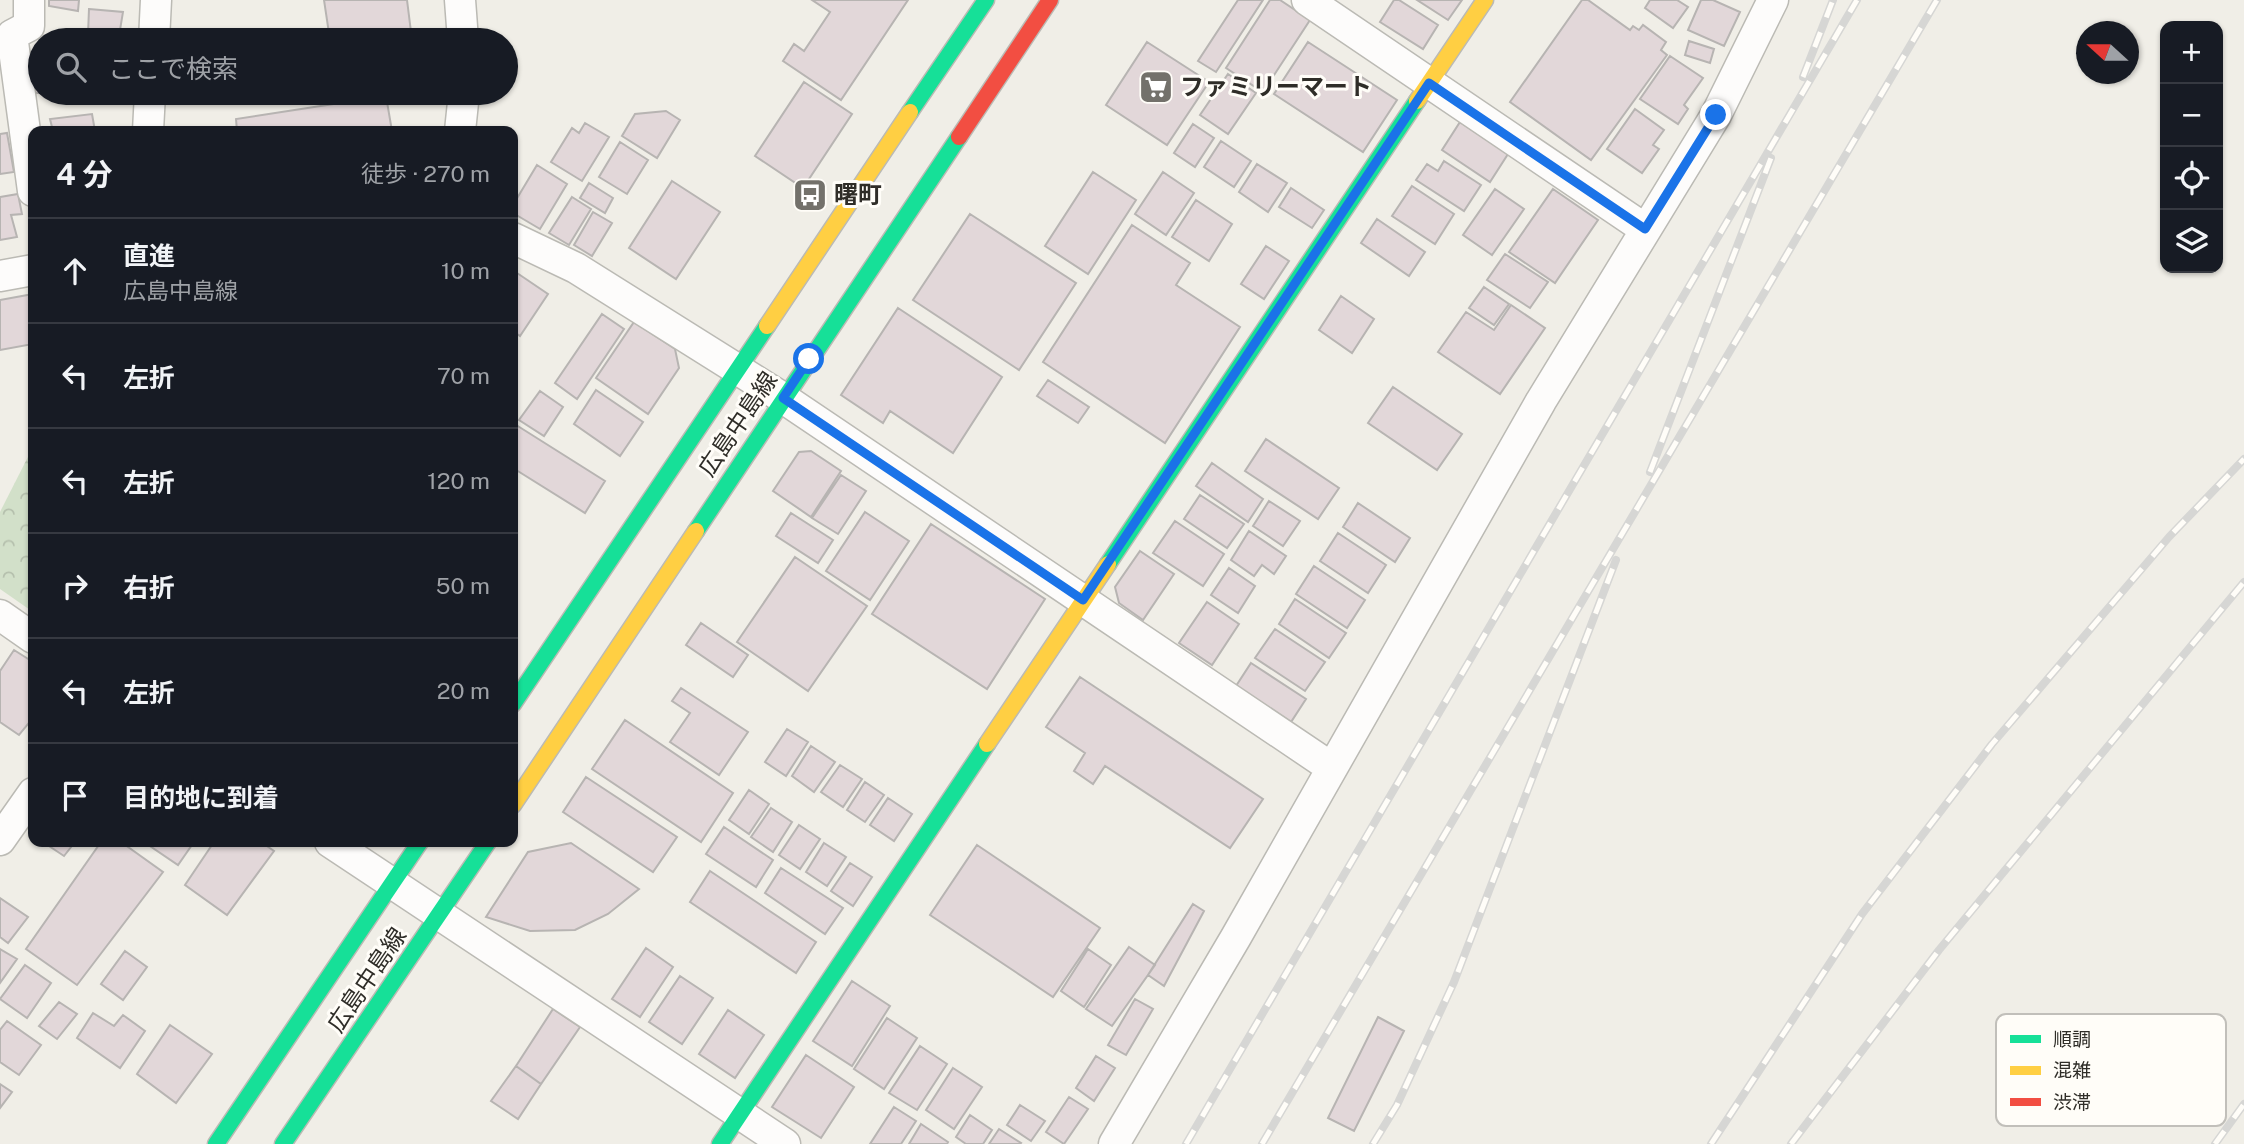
<!DOCTYPE html>
<html lang="ja">
<meta charset="utf-8">
<style>
:root{--surface:#171b24;--page:#20242c;--text:#f1f3f6;--muted:#9ea1a6;--line:#363941}
body{margin:0;font-family:"Public Sans","Noto Sans JP",sans-serif;background:var(--page);color:var(--text)}
.controls{position:absolute;right:21px;top:21px;display:grid;overflow:hidden;border-radius:14px;box-shadow:0 2px 5px #0004}
.controls button{width:63px;height:63px;display:grid;place-items:center;padding:0;border:0;border-bottom:2px solid var(--line);background:var(--surface);color:var(--text);font:35px sans-serif}
.compass{position:absolute;left:2076px;top:21px;width:63px;height:63px;border-radius:50%;background:var(--surface);box-shadow:0 2px 5px #0004;rotate:291deg}
.stop{position:absolute;width:21px;height:21px;margin:-16px;border:5px solid #1a73e8;border-radius:50%;background:#fff}
.stop.end{background:#1a73e8;border-color:#fff;box-shadow:0 2px 7px #0008}
.list{margin:0;padding:0;list-style:none}
h2{display:flex;justify-content:space-between;align-items:center;height:91px;margin:0;padding:0 28px;font-size:30px}
h2 small{font-size:23px;font-weight:400;color:var(--muted)}
.list li{display:grid;grid-template-columns:46px 1fr auto;gap:21px;align-items:center;box-sizing:border-box;height:105px;padding:0 28px;border-top:2px solid var(--line)}
.list b{display:block;font-size:26px;white-space:nowrap}
.list p{margin:0;font-size:23px;white-space:nowrap;color:var(--muted)}
.list em{font-size:23px;font-style:normal;color:var(--muted)}
.icon{flex:none;width:38px;height:38px;fill:none;stroke:currentColor;stroke-width:2;stroke-linecap:round;stroke-linejoin:round}
.map{position:relative;flex:none;width:2244px;height:1144px;overflow:hidden}
.search{position:absolute;background:var(--surface);box-shadow:0 2px 5px #0004;left:28px;top:28px;width:490px;height:77px;display:flex;align-items:center;gap:18px;box-sizing:border-box;padding:0 24px;border-radius:38px;color:var(--muted);font-size:26px}
.panel{position:absolute;background:var(--surface);box-shadow:0 2px 5px #0004;left:28px;top:126px;width:490px;height:721px;border-radius:14px}
.map>svg:first-child{display:block}
.park{fill:url(#park-crowns)}
.building{fill:#e2d7d9;stroke:#b7b4b2;stroke-width:2}
.lines{fill:none;stroke-linecap:round;stroke-linejoin:round}
.street-casing{stroke:#bbbab4;stroke-width:33}
.fast-casing{stroke:#bbbab4;stroke-width:19}
.slow-casing{stroke:#bbbab4;stroke-width:19}
.jam-casing{stroke:#bbbab4;stroke-width:19}
.street{stroke:#fdfcfb;stroke-width:30}
.fast{stroke:#16e098;stroke-width:16}
.slow{stroke:#ffcf43;stroke-width:16}
.jam{stroke:#f24e42;stroke-width:16}
.rail-casing{stroke:#d6d6d4;stroke-width:8}
.rail{stroke:#fffdf8;stroke-width:5;stroke-dasharray:16;stroke-linecap:butt}
.route{stroke:#1a73e8;stroke-width:9}
.labels{text-anchor:middle;stroke-width:6;stroke-linejoin:round;paint-order:stroke}
.poi-label{font-size:24px;font-weight:bold;fill:#2f2d28;stroke:#fffdf8;text-anchor:start}
.street-label{font-size:24px;fill:#2f2d28;stroke:#fffdf8}
.key{fill:#fffdf8;stroke:#c1bfba;stroke-width:2}
.key-label{font-size:19px;fill:#2f2d28}
</style>
<div class="map">
<svg width="2244" height="1144" viewBox="0 0 2244 1144">
<defs>
<pattern id="park-crowns" width="20" height="18" patternUnits="userSpaceOnUse" patternTransform="scale(1.75)"><rect width="20" height="18" fill="#d2e0c9"/><path d="M2 6a3 3 0 1 1 6 0M12 15a3 3 0 1 1 6 0" fill="none" stroke="#b5c0ad"/></pattern>
</defs>
<rect width="100%" height="100%" fill="#f0eee7"/>
<path class="park" d="M33,447V612L0,589V512Z"/>
<path class="building" d="M49,0H79L78,11L49,6Z
M324,0H407L412,40H330Z
M812,0H908L841,100L783,61L794,44L804,51L830,12Z
M1238,0H1263L1216,72L1198,61Z
M1270,0H1280L1310,20L1263,92L1226,68Z
M1394,0H1399L1438,25L1423,49L1380,22Z
M1417,0H1462L1448,20Z
M1582,0H1588L1630,30L1633,26L1639,30L1643,25L1666,42L1661,50L1667,55L1591,160L1510,102Z
M1650,0H1677L1688,7L1673,28L1645,8Z
M1701,0H1713L1740,12L1724,46L1688,30Z
M89,9L123,12L119,36L88,34Z
M1689,41L1714,49L1710,63L1685,55Z
M1147,42L1209,82L1167,145L1106,105Z
M1308,42L1397,100L1363,152L1274,94Z
M40,54V93H67H31L29,55Z
M1670,56L1703,78L1684,105L1688,109L1678,124L1640,99Z
M1228,74L1256,93L1228,134L1200,115Z
M804,82L852,114L803,188L755,156Z
M386,96L392,131H237L236,119Z
M1635,109L1664,130L1653,145L1659,149L1642,173L1607,149Z
M666,111L680,120L657,158L622,136L635,114Z
M92,114L95,131H53L50,119Z
M1460,122L1508,154L1490,182L1442,150Z
M585,123L609,137L582,181L551,162L572,128L579,133Z
M1193,124L1214,138L1195,167L1174,153Z
M7,133L14,172L0,174V134Z
M1221,141L1251,161L1234,187L1204,167Z
M620,142L648,160L627,194L599,177Z
M1444,161L1481,185L1464,211L1416,180L1427,164L1438,171Z
M1257,164L1287,183L1268,212L1239,192Z
M537,165L567,184L540,229L513,213V205Z
M1093,172L1136,200L1088,274L1045,246Z
M1163,172L1194,193L1166,235L1135,214Z
M672,181L720,212L676,279L629,248Z
M589,183L613,198L605,213L580,198Z
M1412,186L1454,214L1435,244L1392,216Z
M1291,188L1324,210L1312,228L1279,207Z
M1495,189L1524,209L1492,255L1463,235Z
M1553,189L1598,220L1555,283L1509,252Z
M18,194L22,214L11,215L17,237L0,240V197Z
M572,197L591,209L569,245L549,233Z
M1196,200L1232,224L1209,261L1172,237Z
M593,212L612,223L592,256L574,245Z
M970,214L1076,283L1019,370L913,300Z
M1377,219L1425,252L1409,276L1361,243Z
M1132,225L1190,263L1176,285L1240,327L1165,443L1043,362Z
M1266,246L1289,261L1264,299L1241,284Z
M1505,254L1548,282L1530,308L1487,280Z
M517,273L548,294L520,336L513,331V279Z
M1484,287L1509,304L1494,325L1469,308Z
M33,294V344L0,350V300Z
M1341,296L1374,319L1352,353L1319,330Z
M1511,305L1545,328L1500,394L1438,352L1466,312L1494,330Z
M898,308L1002,377L953,453L890,411L883,423L841,395Z
M602,314L624,329L577,399L555,383Z
M634,322L675,349L679,368L648,414L596,378Z
M1048,380L1089,407L1078,423L1037,396Z
M1393,387L1462,434L1437,470L1368,423Z
M596,390L643,422L620,456L574,424Z
M540,391L563,407L544,436L519,420Z
M513,423L605,481L585,513L513,468Z
M1266,439L1339,488L1318,519L1245,471Z
M811,451L841,471L811,517L773,491L799,452Z
M1212,463L1263,499L1248,522L1196,486Z
M841,475L866,491L838,534L812,518Z
M1200,495L1244,524L1227,548L1184,519Z
M1269,501L1300,521L1283,546L1253,526Z
M1358,503L1410,538L1395,562L1343,527Z
M865,512L909,541L870,600L826,571Z
M791,513L833,540L818,563L776,536Z
M1175,521L1224,554L1203,586L1153,553Z
M931,524L1045,599L987,689L872,614Z
M1249,531L1286,556L1274,574L1262,565L1254,576L1231,560Z
M1338,533L1386,565L1368,593L1320,561Z
M1140,551L1174,574L1143,620L1119,603L1115,587Z
M795,557L867,606L808,691L737,642Z
M1314,566L1365,600L1347,628L1296,594Z
M1229,568L1255,586L1238,613L1211,595Z
M1295,599L1346,633L1329,658L1279,624Z
M1207,602L1239,624L1212,665L1179,643Z
M701,623L748,655L733,677L686,645Z
M1275,629L1325,662L1305,691L1255,658Z
M14,650L33,662V718L19,735L0,722V671Z
M1251,663L1306,699L1291,722L1236,686Z
M1080,677L1263,799L1230,848L1105,766L1093,784L1074,771L1085,753L1046,727Z
M681,688L748,732L719,775L670,742L690,713L672,701Z
M625,720L733,793L701,842L592,769Z
M787,729L808,742L786,776L765,762Z
M811,746L835,762L814,792L792,776Z
M840,765L862,779L843,807L821,792Z
M586,777L677,837L653,872L563,812Z
M865,782L884,795L865,822L847,810Z
M749,790L769,804L749,834L729,820Z
M888,798L912,814L894,841L870,825Z
M771,808L792,822L773,852L751,837Z
M799,825L820,839L800,869L779,855Z
M724,827L773,860L756,887L706,854Z
M43,842H75L64,856Z
M101,842H121L163,872L77,985L26,949Z
M144,842H194L178,865Z
M214,842H261L274,851L227,915L185,885Z
M571,843L639,889L608,914L575,930L530,931L486,917L528,852Z
M824,843L846,857L827,886L806,872Z
M977,845L1100,928L1053,997L930,915Z
M850,863L872,877L853,906L831,891Z
M781,868L843,908L825,934L765,893Z
M710,871L816,942L796,973L690,902Z
M0,898L28,917L8,943L0,937Z
M1193,904L1204,911L1164,986L1148,975Z
M1129,947L1155,965L1112,1026L1086,1009Z
M646,948L673,967L640,1017L612,999Z
M0,949L17,959L0,983Z
M1088,949L1111,965L1084,1007L1061,991Z
M125,951L147,967L123,1000L101,984Z
M25,965L51,983L27,1018L0,999Z
M680,976L713,998L682,1044L649,1022Z
M852,981L890,1006L852,1066L813,1041Z
M1135,999L1153,1009L1126,1055L1108,1045Z
M59,1002L77,1014L57,1039L39,1026Z
M553,1009L580,1027L541,1084L516,1066Z
M728,1010L764,1035L735,1078L699,1054Z
M93,1013L114,1026L123,1015L145,1031L120,1068L77,1038Z
M1378,1017L1404,1031L1354,1131L1328,1118Z
M887,1018L917,1038L884,1089L854,1069Z
M7,1021L41,1045L19,1075L0,1062V1030Z
M170,1025L212,1054L176,1103L137,1074Z
M920,1046L947,1064L917,1110L889,1093Z
M806,1055L854,1087L821,1138L772,1107Z
M1096,1056L1115,1068L1094,1101L1076,1088Z
M516,1066L541,1084L518,1119L491,1101Z
M953,1068L982,1087L954,1129L926,1110Z
M0,1084L12,1092L0,1108Z
M1069,1097L1088,1109L1064,1144L1046,1132Z
M1020,1105L1045,1121L1031,1141L1007,1125Z
M894,1107L916,1121L901,1144H870Z
M970,1115L992,1130L983,1144H966L956,1137Z
M921,1124L948,1142L947,1144H909Z
M999,1129L1021,1143L1020,1144H989Z"/>
<g class="lines">
<g class="street-casing">
<path id="street" d="M29,0V26L12,35L33,191
M460,0L463,40
M1307,0L1645,229
M154,40L156,0
M148,131L150,93
M460,131L464,93
M513,238L576,268L783,398L1332,768
M0,276L33,270
M0,615L33,638
M0,840L33,793
M330,842L785,1144
M1114,1144L1236,937L1541,401L1716,115L1773,0"/>
</g>
<g class="fast-casing">
<path id="fast" d="M910,112L986,0
M696,531L959,137
M1108,564L1417,101
M513,704L767,326
M216,1144L420,842
M283,1144L488,842
M720,1144L987,744"/>
</g>
<g class="slow-casing">
<path id="slow" d="M1417,101L1485,0
M767,326L910,112
M987,744L1108,564
M513,805L696,531"/>
</g>
<g class="jam-casing">
<path id="jam" d="M959,137L1050,0"/>
</g>
<use href="#street" class="street"/>
<use href="#fast" class="fast"/>
<use href="#slow" class="slow"/>
<use href="#jam" class="jam"/>
<g class="rail-casing">
<path id="rail" d="M1803,77L1833,0
M1650,472L1771,158
M1186,1144L1857,0
M1262,1144L1937,0
M1373,1144L1397,1105L1454,982L1616,560
M1711,1144L1862,914L1992,744L2169,537L2244,459
M1791,1144L1939,950L2244,582
M2215,1144L2244,1104"/>
</g>
<use href="#rail" class="rail"/>
</g>
<g class="lines">
<path class="route" d="M809,359L783,398L1083,600L1429,83L1645,229L1716,115"/>
</g>
<defs>
<g id="supermarket-square" transform="scale(1.75)"><rect x="-9" y="-9" width="18" height="18" rx="4" fill="#73716b" stroke="#fffdf8"/><path d="M-6-5.5h2.5l.6 2H6L4.5 2H-2.5L-4.4-4H-6ZM-1.5 3.2a1.3 1.3 0 1 0 .1 0ZM3 3.2a1.3 1.3 0 1 0 .1 0Z" fill="#fff"/></g>
<g id="bus-square" transform="scale(1.75)"><rect x="-9" y="-9" width="18" height="18" rx="4" fill="#73716b" stroke="#fffdf8"/><path d="M-5-6H5V4H4V6H2V4H-2V6H-4V4H-5ZM-3.5-4V0h7V-4ZM-3.5 1.2v1.5H-2V1.2ZM2 1.2v1.5H3.5V1.2Z" fill="#fff"/></g>
</defs>
<g fill-rule="evenodd">
<use href="#supermarket-square" x="1156" y="87"/>
<use href="#bus-square" x="810" y="195"/>
</g>
<g class="labels">
<g class="poi-label">
<text x="1180" y="95">ファミリーマート</text>
<text x="834" y="203">曙町</text>
</g>
<g class="street-label">
<text transform="translate(738 424) rotate(-56)" y="8">広島中島線</text>
<text transform="translate(367 980) rotate(-56)" y="8">広島中島線</text>
</g>
</g>
<rect x="1996" y="1014" width="230" height="112" rx="10" class="key"/>
<rect x="2010" y="1035" width="31" height="8" fill="#16e098"/>
<rect x="2010" y="1066" width="31" height="9" fill="#ffcf43"/>
<rect x="2010" y="1098" width="31" height="8" fill="#f24e42"/>
<g class="key-label">
<text x="2053" y="1046">順調</text>
<text x="2053" y="1077">混雑</text>
<text x="2053" y="1109">渋滞</text>
</g>
</svg>
<div class="controls">
<button>+</button>
<button>−</button>
<button><svg class="icon" aria-label="locate" viewBox="0 0 24 24"><circle cx="12" cy="12" r="6"/><path d="M12 2v4M12 18v4M2 12h4M18 12h4"/></svg></button>
<button><svg class="icon" aria-label="layers" viewBox="0 0 24 24"><path d="M12 4l9 5-9 5-9-5zM3 14l9 5 9-5"/></svg></button>
</div>
<svg class="compass" viewBox="-18 -18 36 36"><path d="M0-13l5 13h-10z" fill="#e53935"/><path d="M0 13l5-13h-10z" fill="#9ea1a6"/></svg>
<div class="stop" style="left:809px;top:359px"></div>
<div class="stop end" style="left:1716px;top:115px"></div>
<div class="search"><svg class="icon" aria-label="search" viewBox="0 0 24 24"><circle cx="10" cy="10" r="6"/><path d="M15 15l6 6"/></svg>ここで検索</div>
<section class="panel">
<h2>4 分<small>徒歩 · 270 m</small></h2>
<ul class="list">
<li><svg class="icon" aria-label="ahead" viewBox="0 0 24 24"><path d="M12 20V5M6 11l6-6 6 6"/></svg><div><b>直進</b><p>広島中島線</p></div><em>10 m</em></li>
<li><svg class="icon" aria-label="left" viewBox="0 0 24 24"><path d="M17 20v-9H6M10 6l-5 5 5 5"/></svg><div><b>左折</b></div><em>70 m</em></li>
<li><svg class="icon" aria-label="left" viewBox="0 0 24 24"><path d="M17 20v-9H6M10 6l-5 5 5 5"/></svg><div><b>左折</b></div><em>120 m</em></li>
<li><svg class="icon" aria-label="right" viewBox="0 0 24 24"><path d="M7 20v-9h11M14 6l5 5-5 5"/></svg><div><b>右折</b></div><em>50 m</em></li>
<li><svg class="icon" aria-label="left" viewBox="0 0 24 24"><path d="M17 20v-9H6M10 6l-5 5 5 5"/></svg><div><b>左折</b></div><em>20 m</em></li>
<li><svg class="icon" aria-label="arrive" viewBox="0 0 24 24"><path d="M6 21V4h12l-3 4 3 4H6"/></svg><div><b>目的地に到着</b></div></li>
</ul>
</section>
</div>
